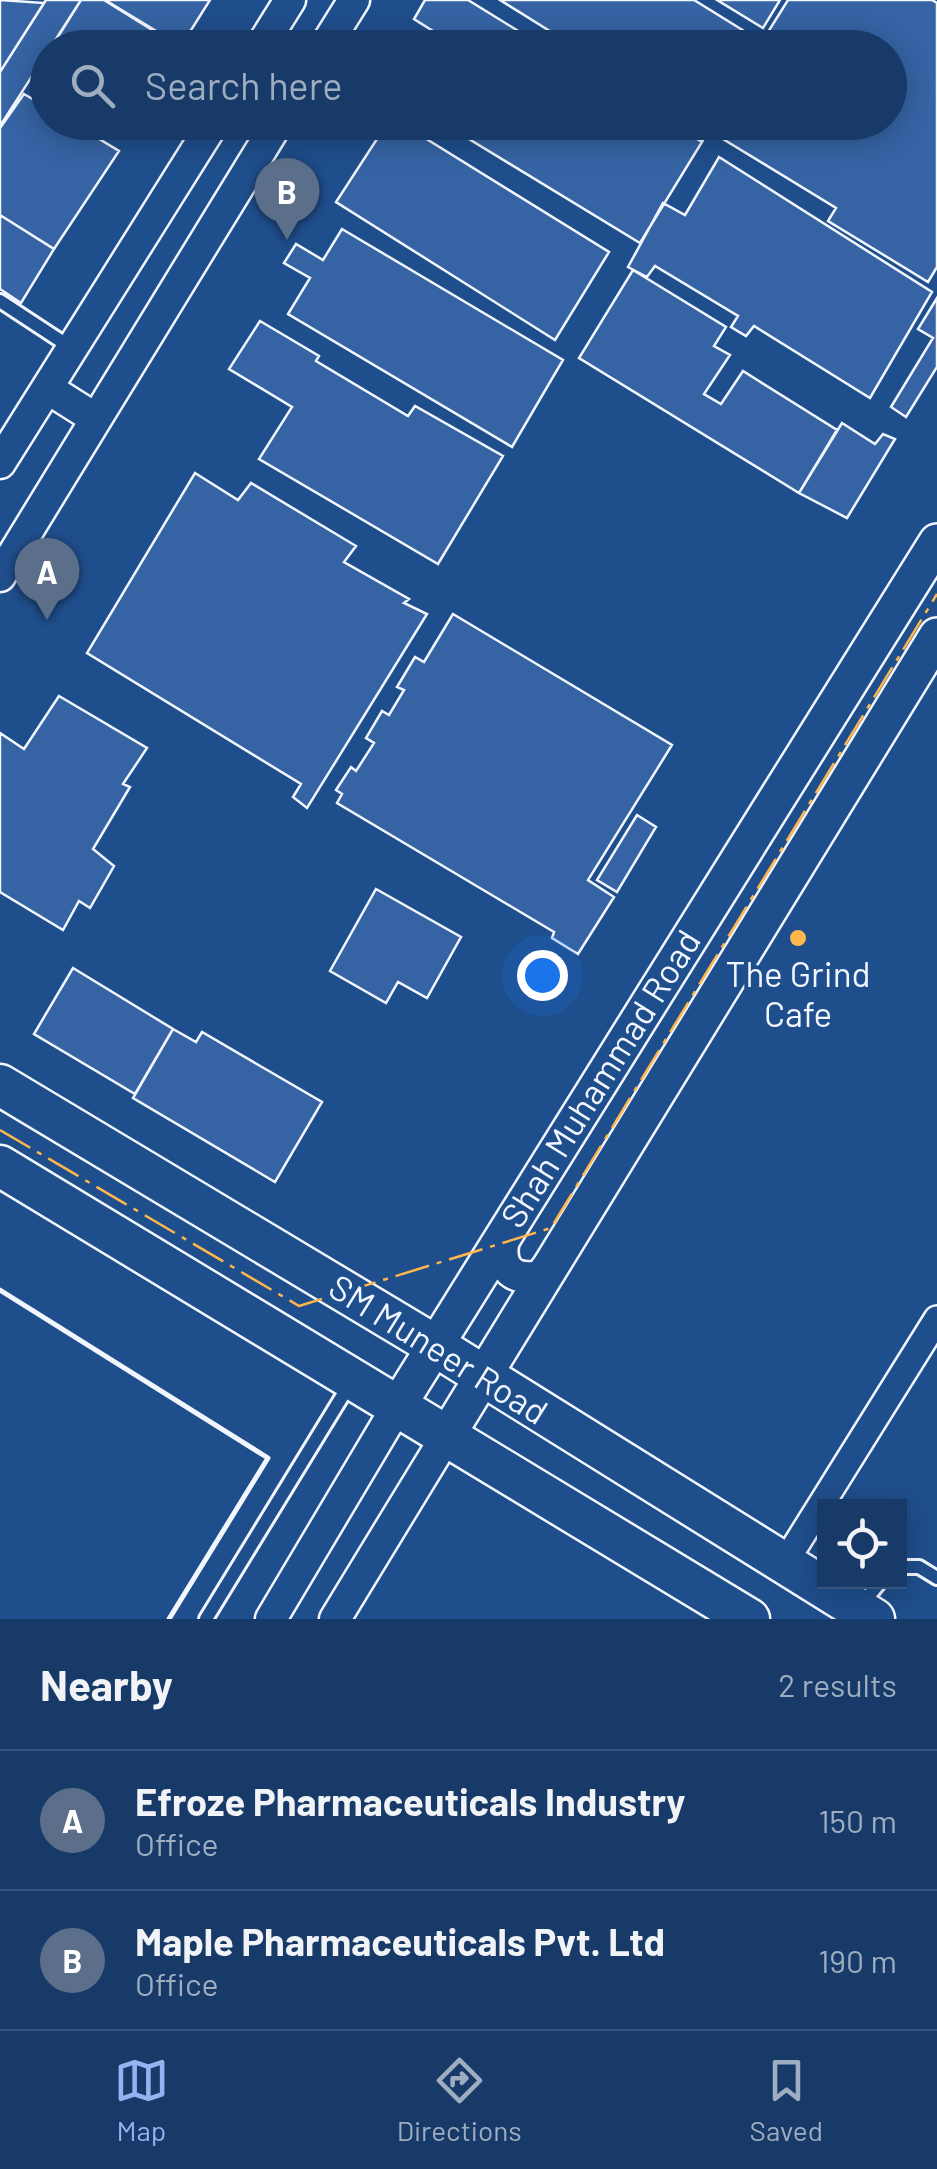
<!DOCTYPE html>
<style>
:root{--surface:#173a69;--page:#244571;--text:#f1f3f6;--muted:#9eadc0;--line:#36547d;--accent:#95b2f1}
body{margin:0;font-family:Barlow,sans-serif;background:var(--page);color:var(--text)}
.controls{position:absolute;right:30px;bottom:30px;display:grid;overflow:hidden;border-radius:0px;box-shadow:0 5px 25px #0003}
.controls button{width:90px;height:90px;display:grid;place-items:center;padding:0;border:0;border-bottom:2px solid var(--line);background:var(--surface);color:var(--text);font:50px sans-serif}
.you{position:absolute;left:542px;top:975px;width:35px;height:35px;margin:-25px;border:8px solid #fff;border-radius:50%;background:#1a73e8;box-shadow:0 0 0 15px #1a73e833}
.badge{display:grid;place-items:center;width:65px;height:65px;border-radius:50%;background:var(--accent);color:#fff;font-size:32px;font-weight:700}
.pin{position:absolute;translate:-50% -82px;filter:drop-shadow(0 2px 5px #0008)}
.pin::after{content:'';position:absolute;top:52px;width:35px;height:30px;background:inherit;clip-path:polygon(0 0,100% 0,50% 100%)}
.list{margin:0;padding:0;list-style:none}
h2{display:flex;justify-content:space-between;align-items:center;height:130px;margin:0;padding:0 40px;font-size:42px}
h2 small{font-size:32px;font-weight:400;color:var(--muted)}
.list li{display:grid;grid-template-columns:65px 1fr auto;gap:30px;align-items:center;box-sizing:border-box;height:140px;padding:0 40px;border-top:2px solid var(--line)}
.list b{display:block;font-size:38px;white-space:nowrap}
.list p{margin:0;font-size:32px;white-space:nowrap;color:var(--muted)}
.list em{font-size:32px;font-style:normal;color:var(--muted)}
.icon{flex:none;width:55px;height:55px;fill:none;stroke:currentColor;stroke-width:2;stroke-linecap:round;stroke-linejoin:round}
.map{position:relative;flex:none;width:937px;height:1619px;overflow:hidden}
.search{position:absolute;background:var(--surface);box-shadow:0 5px 25px #0003;left:30px;right:30px;top:30px;height:110px;display:flex;align-items:center;gap:25px;box-sizing:border-box;padding:0 35px;border-radius:55px;color:var(--muted);font-size:38px}
.sheet{height:410px;background:var(--surface)}
nav{display:flex;justify-content:space-around;align-items:center;box-sizing:border-box;height:140px;border-top:2px solid var(--line);background:var(--surface);font-size:28px;color:var(--muted)}
nav a{display:grid;justify-items:center;gap:5px}
nav .on{color:var(--accent)}
.map>svg:first-child{display:block}
.building{fill:#3563a3;stroke:#f2f6ff;stroke-width:2.5}
.lines{fill:none;stroke-linecap:round;stroke-linejoin:round}
.service-casing{stroke:#f2f6ff;stroke-width:18}
.minor-casing{stroke:#f2f6ff;stroke-width:30}
.tertiary-casing{stroke:#f2f6ff;stroke-width:35}
.secondary-casing{stroke:#f2f6ff;stroke-width:40}
.primary-casing{stroke:#f2f6ff;stroke-width:45}
.service{stroke:#1f4e8c;stroke-width:12}
.minor{stroke:#1f4e8c;stroke-width:25}
.tertiary{stroke:#1f4e8c;stroke-width:30}
.secondary{stroke:#1f4e8c;stroke-width:35}
.primary{stroke:#1f4e8c;stroke-width:40}
.wall{stroke:#f2f6ff;stroke-width:5}
.power{stroke:#ffb74d;stroke-width:2.5;stroke-dasharray:35 8 5 8;stroke-linecap:butt}
.poi-dot{fill:#ffb74d;stroke:#1f4e8c;stroke-width:4}
.labels{text-anchor:middle;stroke-width:8;stroke-linejoin:round;paint-order:stroke}
.poi-label{font-size:35px;fill:#f2f6ff;stroke:#1f4e8c}
.street-label{font-size:35px;fill:#f2f6ff;stroke:#1f4e8c}
</style>
<div class="map">
<svg width="937" height="1619" viewBox="0 0 937 1619">
<rect width="100%" height="100%" fill="#1f4e8c"/>
<path class="building" d="M0,0L44,3L0,72Z
M46,0H81L0,126V72Z
M81,0H104L181,48H60L54,43Z
M105,0H210L181,46Z
M425,0H468L546,48H460L414,19Z
M500,0H694L757,39L753,48H577Z
M717,0H780L763,28Z
M788,0H932L937,3V267L928,282L828,221L836,208L723,139L733,122H890V48H758Z
M24,94L48,108V122H71L119,151L54,249L0,215V128Z
M388,122H399L609,252L555,340L336,202Z
M441,122H549L569,135L576,122H669L702,142L640,243Z
M669,122H712L702,142Z
M719,157L932,292L870,398L754,326L746,336L731,327L738,316L655,266L647,277L628,267L663,203L685,215Z
M0,215L54,249L21,303L0,289Z
M342,229L563,360L512,447L288,314L310,278L284,263L296,244L323,260Z
M633,270L726,327L714,346L730,355L704,394L721,404L743,371L837,430L799,493L579,358Z
M937,298V367L906,417L891,407L933,338L918,329Z
M260,321L319,356L316,361L408,416L415,406L503,456L438,564L259,459L292,407L229,369Z
M842,423L875,444L883,434L895,439L847,518L799,493Z
M195,473L238,500L251,483L356,546L344,562L409,599L404,603L427,614L307,808L293,797L301,784L87,653Z
M453,614L672,745L588,880L614,897L578,954L552,938L554,932L337,803L342,794L336,790L351,767L356,771L374,743L366,738L382,711L389,715L404,690L397,687L415,657L424,662Z
M59,696L147,748L123,784L130,787L93,849L114,866L90,908L79,901L63,930L0,892V733L24,749Z
M637,815L656,827L617,892L597,880Z
M376,889L461,937L427,998L398,982L386,1003L330,971Z
M73,968L173,1029L135,1094L34,1034Z
M173,1029L196,1042L202,1032L322,1102L275,1182L133,1098Z"/>
<g class="lines">
<g class="service-casing">
<path id="service" d="M0,301L73,349
M900,1567H919L937,1578
M863,1603L880,1582
M206,1619L351,1382"/>
</g>
<g class="minor-casing">
<path id="minor" d="M784,1564L937,1319"/>
</g>
<g class="tertiary-casing">
<path id="tertiary" d="M260,48L290,0
M324,48L354,0
M47,388L96,419
M0,463L214,122
M0,576L278,122
M507,1230C496,1259 505,1283 540,1276L553,1260
M271,1619L397,1407
M335,1619L446,1437"/>
</g>
<g class="secondary-casing">
<path id="secondary" d="M397,1407L937,542
M446,1437L937,636"/>
</g>
<g class="primary-casing">
<path id="primary" d="M0,1085L434,1345L874,1619
M0,1166L749,1619"/>
</g>
<use href="#service" class="service"/>
<use href="#minor" class="minor"/>
<use href="#tertiary" class="tertiary"/>
<use href="#secondary" class="secondary"/>
<use href="#primary" class="primary"/>
<path class="wall" d="M0,1290L268,1458L169,1619"/>
<path class="power" d="M0,1130L299,1306L551,1228L937,594"/>
</g>
<circle class="poi-dot" cx="798" cy="938" r="10"/>
<g class="labels">
<g class="poi-label">
<text x="798" y="987">The Grind<tspan x="798" dy="40">Cafe</tspan></text>
</g>
<g class="street-label">
<text transform="translate(601 1079) rotate(-58)" y="12">Shah Muhammad Road</text>
<text transform="translate(438 1350) rotate(32)" y="12">SM Muneer Road</text>
</g>
</g>
</svg>
<div class="controls">
<button><svg class="icon" aria-label="locate" viewBox="0 0 24 24"><circle cx="12" cy="12" r="6"/><path d="M12 2v4M12 18v4M2 12h4M18 12h4"/></svg></button>
</div>
<div class="you"></div>
<div class="pin badge" style="left:47px;top:620px;background:#5c6f8a">A</div>
<div class="pin badge" style="left:287px;top:240px;background:#5c6f8a">B</div>
<div class="search"><svg class="icon" aria-label="search" viewBox="0 0 24 24"><circle cx="10" cy="10" r="6"/><path d="M15 15l6 6"/></svg>Search here</div>
</div>
<section class="sheet">
<h2>Nearby<small>2 results</small></h2>
<ul class="list">
<li><span class="badge" style="background:#5c6f8a">A</span><div><b>Efroze Pharmaceuticals Industry</b><p>Office</p></div><em>150 m</em></li>
<li><span class="badge" style="background:#5c6f8a">B</span><div><b>Maple Pharmaceuticals Pvt. Ltd</b><p>Office</p></div><em>190 m</em></li>
</ul>
</section>
<nav>
<a class="on"><svg class="icon" aria-label="map" viewBox="0 0 24 24"><path d="M3 6l6-2 6 2 6-2v14l-6 2-6-2-6 2zM9 4v14M15 6v14"/></svg>Map</a>
<a><svg class="icon" aria-label="directions" viewBox="0 0 24 24"><path d="M12 3l9 9-9 9-9-9zM9 14v-3h6M13 9l2 2-2 2"/></svg>Directions</a>
<a><svg class="icon" aria-label="saved" viewBox="0 0 24 24"><path d="M7 4h10v16l-5-4-5 4z"/></svg>Saved</a>
</nav>
